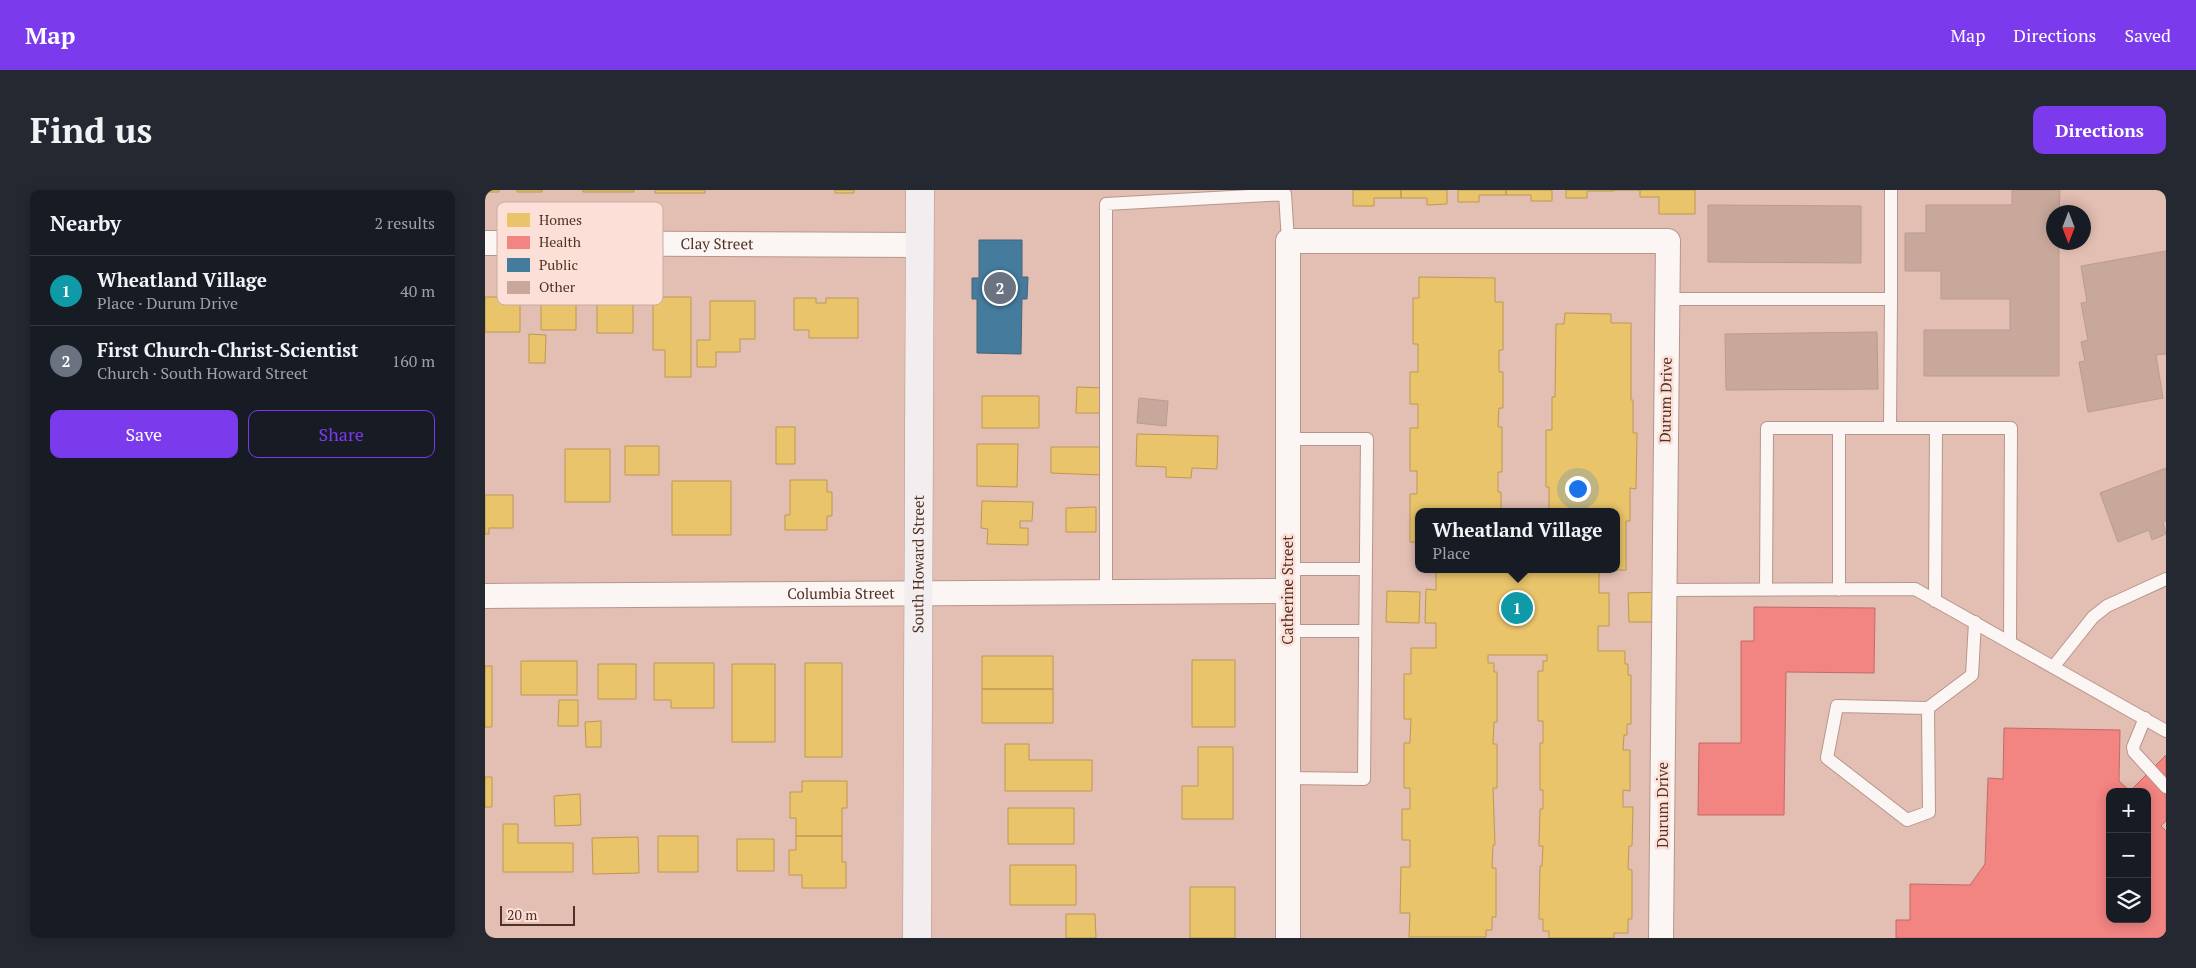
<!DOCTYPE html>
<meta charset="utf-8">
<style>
:root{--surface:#171b24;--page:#242831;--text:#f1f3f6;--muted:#9ea1a6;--line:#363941;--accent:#7c3aed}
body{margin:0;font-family:"PT Serif",serif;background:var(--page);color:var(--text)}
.controls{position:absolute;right:15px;bottom:15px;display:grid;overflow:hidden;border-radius:10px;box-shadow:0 2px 12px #0003}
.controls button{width:45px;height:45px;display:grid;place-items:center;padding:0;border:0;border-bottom:1px solid var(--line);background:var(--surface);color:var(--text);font:25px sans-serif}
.compass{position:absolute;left:1561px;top:15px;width:45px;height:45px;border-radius:50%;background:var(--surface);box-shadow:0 2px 12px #0003;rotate:180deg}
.scale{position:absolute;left:15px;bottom:12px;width:75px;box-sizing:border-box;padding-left:5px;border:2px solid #533025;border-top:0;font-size:14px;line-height:18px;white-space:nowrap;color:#533025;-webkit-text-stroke:4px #fce0d7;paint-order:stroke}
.you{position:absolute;left:1092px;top:298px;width:18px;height:18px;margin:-12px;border:4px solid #fff;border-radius:50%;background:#1a73e8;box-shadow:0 0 0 8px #1a73e833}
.badge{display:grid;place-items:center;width:32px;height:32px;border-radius:50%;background:var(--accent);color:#fff;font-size:16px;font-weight:700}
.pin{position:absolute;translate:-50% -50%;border:2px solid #fff;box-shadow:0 1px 5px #0006}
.popup{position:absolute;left:930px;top:318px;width:205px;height:65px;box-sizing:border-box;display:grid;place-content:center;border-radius:10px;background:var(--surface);filter:drop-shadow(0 1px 4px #0005);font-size:16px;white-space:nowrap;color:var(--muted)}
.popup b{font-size:19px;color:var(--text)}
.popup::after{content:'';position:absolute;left:50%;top:100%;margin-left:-10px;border:10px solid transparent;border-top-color:var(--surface)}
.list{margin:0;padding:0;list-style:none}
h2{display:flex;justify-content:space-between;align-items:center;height:65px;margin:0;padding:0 20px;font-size:21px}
h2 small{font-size:16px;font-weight:400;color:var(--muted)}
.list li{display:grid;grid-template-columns:32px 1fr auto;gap:15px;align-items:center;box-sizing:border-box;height:70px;padding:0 20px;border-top:1px solid var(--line)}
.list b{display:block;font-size:19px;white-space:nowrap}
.list p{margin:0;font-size:16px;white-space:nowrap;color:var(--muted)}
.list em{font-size:16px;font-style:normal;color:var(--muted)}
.actions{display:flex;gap:10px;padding:15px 20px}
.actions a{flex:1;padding:11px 0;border:1px solid var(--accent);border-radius:10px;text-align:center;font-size:18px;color:var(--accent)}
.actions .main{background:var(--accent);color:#fff}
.icon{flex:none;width:28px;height:28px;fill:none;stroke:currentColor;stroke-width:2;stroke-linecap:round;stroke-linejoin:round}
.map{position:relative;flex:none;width:1681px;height:748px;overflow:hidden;border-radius:10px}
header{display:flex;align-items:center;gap:30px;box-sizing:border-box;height:70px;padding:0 25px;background:var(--accent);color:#fff}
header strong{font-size:24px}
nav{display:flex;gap:28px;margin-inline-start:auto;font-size:18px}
.intro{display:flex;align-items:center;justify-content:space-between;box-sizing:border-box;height:120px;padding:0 30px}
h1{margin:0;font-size:35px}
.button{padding:12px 22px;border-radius:10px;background:var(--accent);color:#fff;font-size:18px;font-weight:700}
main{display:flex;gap:30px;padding:0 30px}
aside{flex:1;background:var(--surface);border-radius:10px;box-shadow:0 2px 12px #0003}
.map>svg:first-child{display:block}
.homes{fill:#e9c46a;stroke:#bc9855}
.health{fill:#f28482;stroke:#c26b66;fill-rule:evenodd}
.public{fill:#457b9d;stroke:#496479}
.building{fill:#c9a89c;stroke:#bb9b90}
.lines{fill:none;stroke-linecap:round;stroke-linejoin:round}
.lane-casing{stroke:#b6968c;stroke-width:14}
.street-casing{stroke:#b6968c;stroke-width:26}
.secondary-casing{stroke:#b6968c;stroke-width:29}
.lane{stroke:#fbf5f3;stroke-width:12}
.street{stroke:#fbf5f3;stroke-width:24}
.secondary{stroke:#f2eeef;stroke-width:28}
.labels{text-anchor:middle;stroke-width:5;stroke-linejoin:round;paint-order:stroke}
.street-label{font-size:15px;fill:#533025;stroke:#fce0d7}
.key{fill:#fce0d7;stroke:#c9aba2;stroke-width:1}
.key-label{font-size:14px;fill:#533025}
</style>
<header>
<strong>Map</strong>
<nav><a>Map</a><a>Directions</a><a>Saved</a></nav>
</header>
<div class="intro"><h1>Find us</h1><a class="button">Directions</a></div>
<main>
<aside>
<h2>Nearby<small>2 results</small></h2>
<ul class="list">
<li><span class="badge" style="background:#0f9aa8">1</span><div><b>Wheatland Village</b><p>Place · Durum Drive</p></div><em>40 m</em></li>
<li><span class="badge" style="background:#6b7280">2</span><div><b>First Church-Christ-Scientist</b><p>Church · South Howard Street</p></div><em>160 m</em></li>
</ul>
<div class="actions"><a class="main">Save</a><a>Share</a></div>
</aside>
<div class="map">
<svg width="1681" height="748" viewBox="0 0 1681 748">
<rect width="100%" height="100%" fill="#e3beb2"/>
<path class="homes" d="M0,0H14V2H0Z
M32,0H57V2H32Z
M98,0H149V2H98Z
M170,0H220V3H170Z
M350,0H369V3H350Z
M868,0H916V8H889V16H868Z
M916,0H962V14L942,15V8H916Z
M973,0H1021V5H994V12H973Z
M1021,0H1067V11H1046V5H1021Z
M1081,0H1129V1H1102V8H1081Z
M1129,0H1210V24H1174V7H1155V0Z
M934,87L1010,88V112H1018V160H1014V182H1018V218H1014L1013,237H1017V282H1013V302H1016V322H933L932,376V352H925V304H932V281H925V238H933V214H925V182H933V154H928V108H934Z
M0,107H35V142H0Z
M168,107H206V187H180V160H168Z
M309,108H331V113H341V108H373V148H324V140H309Z
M56,109H91V140H56Z
M112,111H148V143H112Z
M225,111H270V149H255V162H231V177H212V150H225Z
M1080,123L1126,124V133H1146V210H1148V243H1152L1151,299L1145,298V331H1141V380H1114V403H1124V436H1113V461H1140V474H1143V485H1146V534H1142V545H1139L1138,560H1145V601L1138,600V617H1148L1147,656H1144L1143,679L1147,680V729H1143V743H1129V748H1064V741H1058V729H1054L1055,676H1057L1058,656H1054L1055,619H1058V600H1055V553H1058V531H1053V481H1058V471H1062V465H1003V473H1009V482H1012V532H1009L1008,554H1012V598H1008L1010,655H1008L1007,678H1011V727H1007V740H1001V747H924L925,723H915L916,677H925V650H917V619H925V598H919V553H925L926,529H919V484H926V458H951V433H940L941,399L951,400V379H1131V322H1064V297H1061V240H1067V207H1070L1071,134H1079Z
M44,144L61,145L60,173H44Z
M592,197L618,198V223H591Z
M497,206H554V238H497Z
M291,237H310V274H291Z
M652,244L733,246L732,279L707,278L706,288L681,287V277L651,276Z
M492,254H533L532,297L492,296Z
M140,256H174V285H140Z
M566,257H618L617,285L566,283Z
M80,259H125V312H80Z
M305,290H342V302H347V326H342V340H300V325H305Z
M187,291H246V345H187Z
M0,305H28V338H4V344H0Z
M497,311L548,312L547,331H535V338H543V355L502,354L503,339L496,338Z
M611,317V342H581V318Z
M902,401L935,402L934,433L901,432Z
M1178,402L1179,432H1144L1143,403Z
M497,466H568V499H497Z
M707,470H750V537H707Z
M36,471H92V505H36Z
M169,473H229V518H186V510H169Z
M320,473H357V567H320Z
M113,474H151V509H113Z
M247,474H290V552H247Z
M0,476H7V537H0Z
M497,499H568V533H497Z
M74,510H93V536H73Z
M116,531V557H101L100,532Z
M520,554H544V570H607V601H520Z
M713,557H748V629H697V596H713Z
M0,587H7V617H0Z
M317,591H362V618H357V646H311V628H305V602H317Z
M95,604L96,635L70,636L69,606Z
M523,618H589V654H523Z
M18,634H33V653H88V682H18Z
M173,646H213V682H173Z
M311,646H357V672H361V698H317V685H304V660H311Z
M153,647L154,683L108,684L107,648Z
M252,649H289V681H252Z
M525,675H591V715H525Z
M705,697H750V748H705Z
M581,724H610L611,748H581Z"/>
<path class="health" d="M1269,417L1390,418L1389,483L1301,482L1299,625H1213L1214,553H1256V451H1269Z
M1519,538L1635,540L1634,591L1645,601L1681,565V631L1676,636L1681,641V748H1411V730H1425V694L1485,695L1500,674L1503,588L1518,589ZM1625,602H1662V729H1625Z"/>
<path class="public" d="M494,50H537V87H543L542,109H537L536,164L492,163V109H487V88H494Z"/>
<path class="building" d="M1527,0H1575L1574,22H1568V52H1574V186H1439V140H1525V109H1456V81H1420V43H1441V15H1527Z
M1223,15L1376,16V73L1223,72Z
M1681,61V164L1671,165L1678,208L1603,222L1594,172L1600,171L1596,152L1603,150L1596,113L1602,112L1596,76Z
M1392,142L1393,199L1241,200L1240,144Z
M654,208L683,211L681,236L652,233Z
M1681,278V331L1678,332L1681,344L1667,350L1664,340L1633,352L1615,303Z"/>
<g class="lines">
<g class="lane-casing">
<path id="lane" d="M1182,109H1406V0
M1405,238L1406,109
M803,249H882L879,589L803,588
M802,379H880
M1179,400L1430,399L1681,541
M1281,400L1282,238H1526L1525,452
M1354,400V238
M621,402V14L800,4L803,51
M1450,411L1451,238
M802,441H880
M1569,476L1608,427L1622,416L1681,389
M1443,518L1444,622L1422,630L1342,568L1352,516L1443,518L1487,485L1490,432
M1660,528L1648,557L1649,562L1681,597"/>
</g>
<g class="street-casing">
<g id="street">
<path id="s1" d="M0,53L435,55"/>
<path id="s2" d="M0,406L802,401"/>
<path d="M803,748V51H1183L1176,748"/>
</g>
</g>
<g class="secondary-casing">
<g id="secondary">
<path id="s3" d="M432,748L435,0"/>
</g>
</g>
<use href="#lane" class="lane"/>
<use href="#street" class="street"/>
<use href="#secondary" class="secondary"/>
</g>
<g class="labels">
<g class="street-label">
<text dy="5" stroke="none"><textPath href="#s1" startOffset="232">Clay Street</textPath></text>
<text transform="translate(1181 210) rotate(-89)" y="5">Durum Drive</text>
<text dy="5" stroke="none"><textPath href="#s3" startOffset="374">South Howard Street</textPath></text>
<text transform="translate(803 400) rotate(-90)" y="5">Catherine Street</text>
<text dy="5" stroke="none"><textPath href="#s2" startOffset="356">Columbia Street</textPath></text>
<text transform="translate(1178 615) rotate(-90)" y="5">Durum Drive</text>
</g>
</g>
<rect x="12" y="12" width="166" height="103" rx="8" class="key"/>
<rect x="22" y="23" width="23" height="14" fill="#e9c46a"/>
<rect x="22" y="46" width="23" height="13" fill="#f28482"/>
<rect x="22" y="68" width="23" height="14" fill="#457b9d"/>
<rect x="22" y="91" width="23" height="13" fill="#c9a89c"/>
<g class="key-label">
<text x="54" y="35">Homes</text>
<text x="54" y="57">Health</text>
<text x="54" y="80">Public</text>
<text x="54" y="102">Other</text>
</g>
</svg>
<div class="controls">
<button>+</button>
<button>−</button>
<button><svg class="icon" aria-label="layers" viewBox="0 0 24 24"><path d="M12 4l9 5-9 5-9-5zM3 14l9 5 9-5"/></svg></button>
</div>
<svg class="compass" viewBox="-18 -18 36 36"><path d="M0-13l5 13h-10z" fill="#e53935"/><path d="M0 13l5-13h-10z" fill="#9ea1a6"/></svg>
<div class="scale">20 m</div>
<div class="you"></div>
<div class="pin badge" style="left:1032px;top:418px;background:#0f9aa8">1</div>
<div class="popup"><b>Wheatland Village</b>Place</div>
<div class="pin badge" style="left:515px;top:98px;background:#6b7280">2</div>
</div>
</main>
